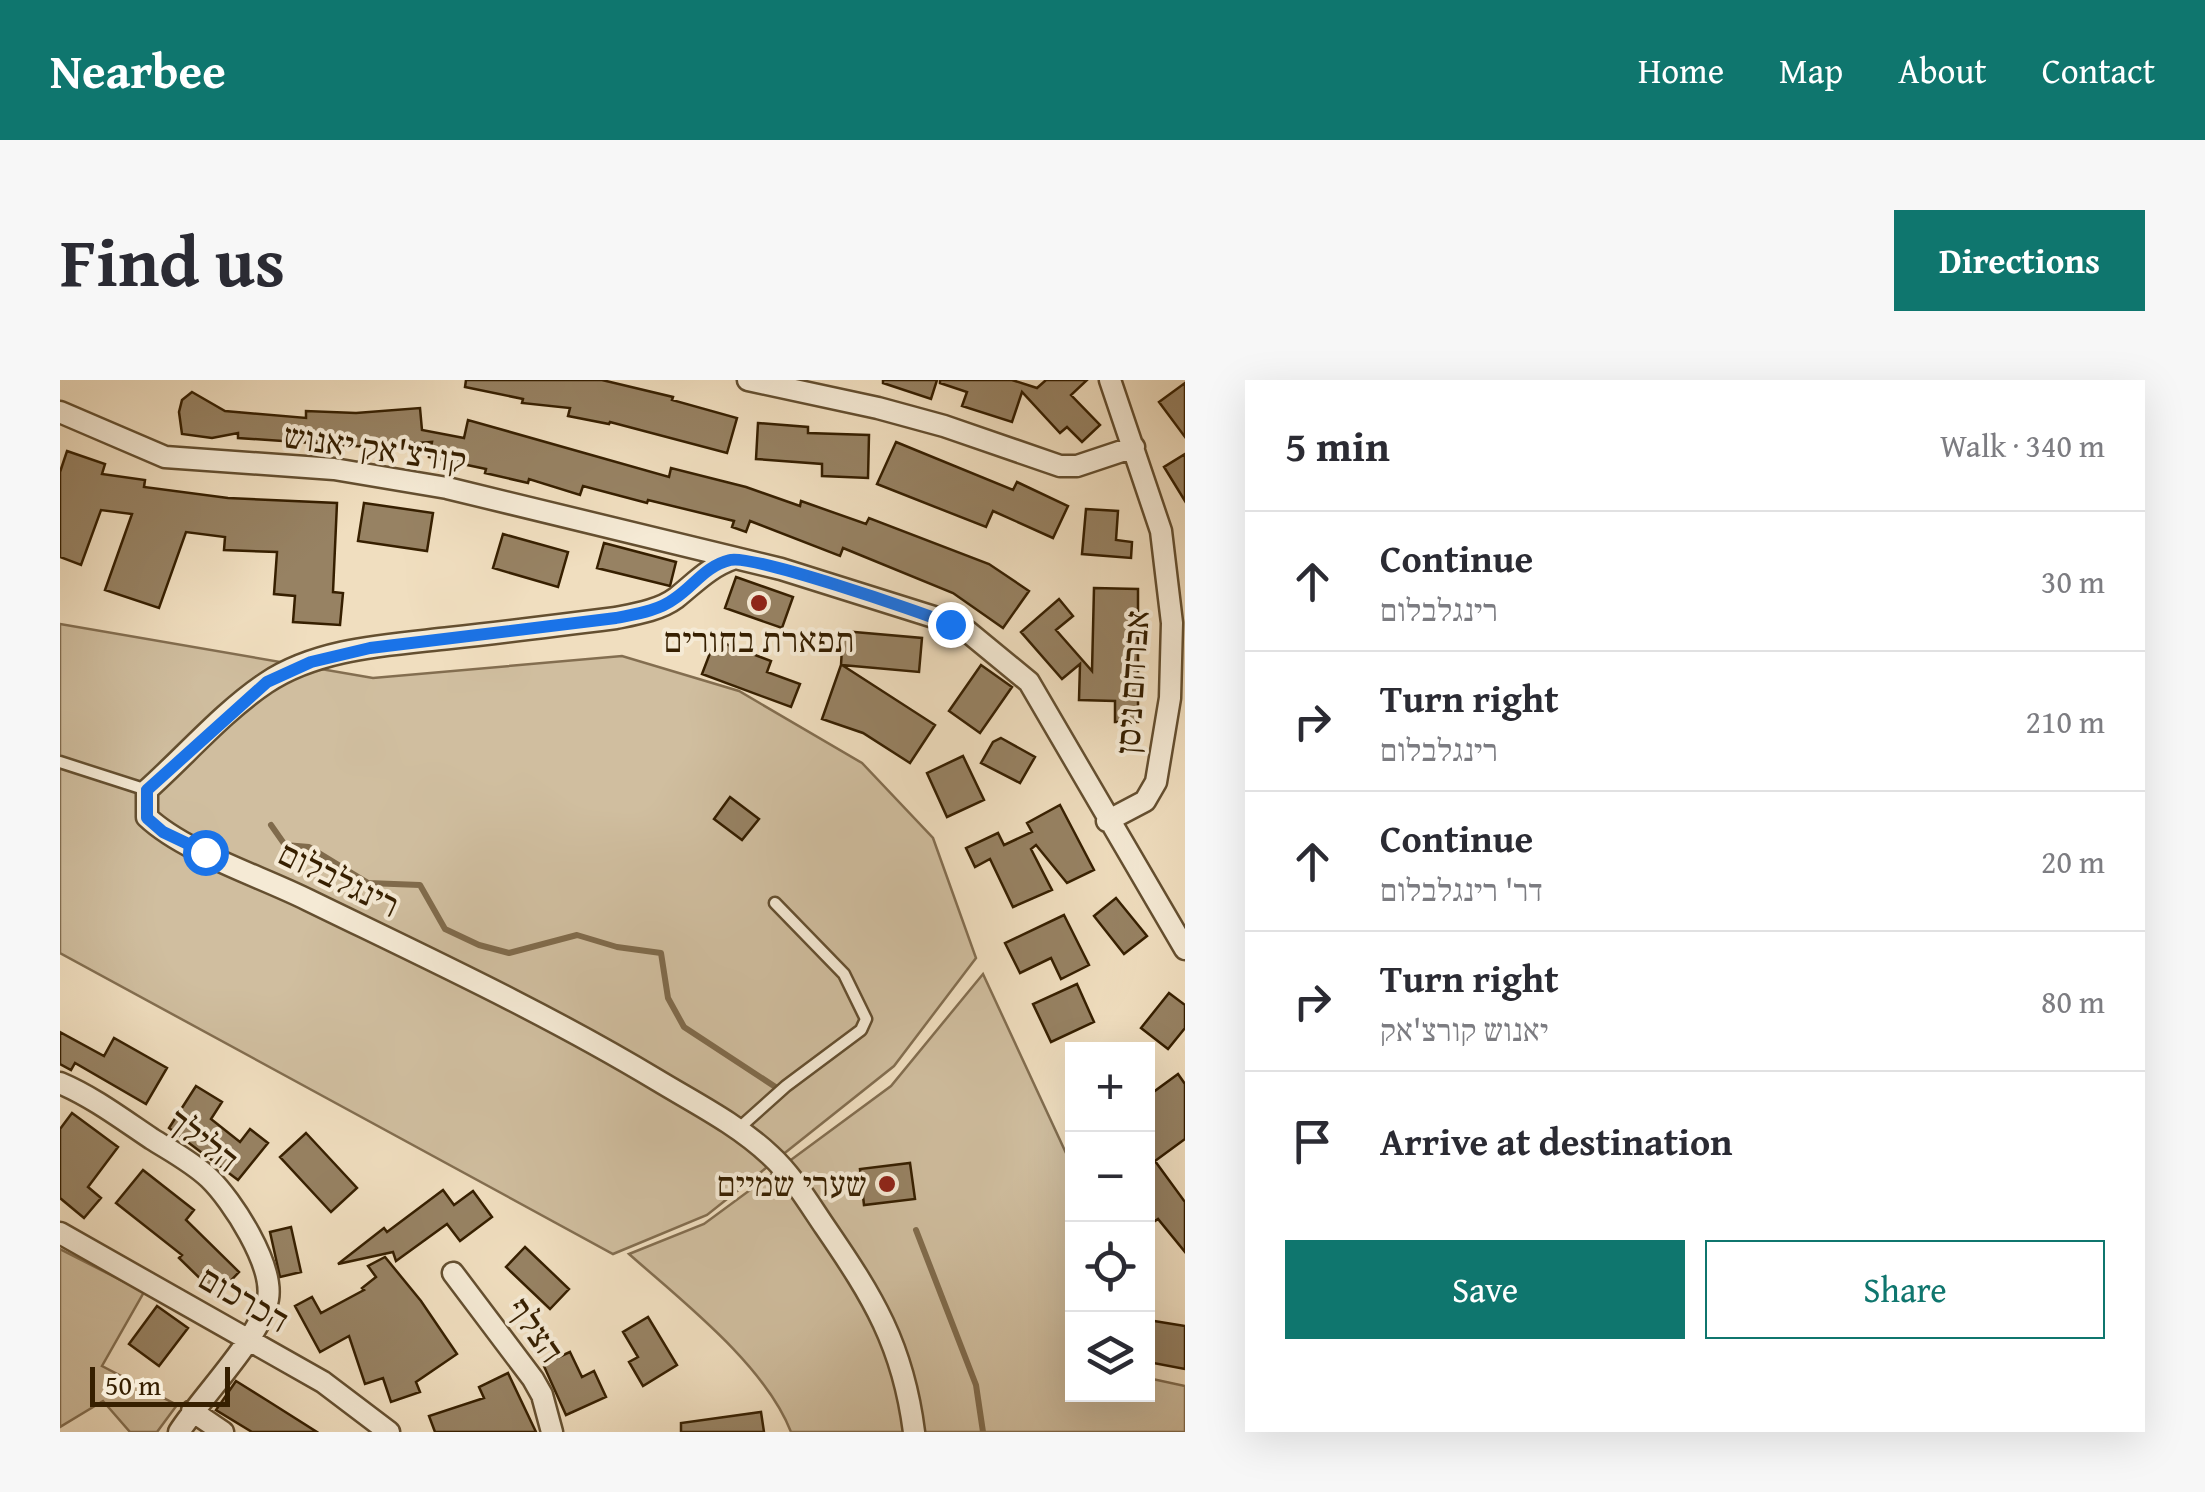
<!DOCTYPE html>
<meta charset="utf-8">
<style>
:root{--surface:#fff;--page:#f7f7f7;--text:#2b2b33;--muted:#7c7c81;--line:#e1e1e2;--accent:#0f766e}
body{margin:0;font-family:"Gentium Book Plus","Frank Ruhl Libre",serif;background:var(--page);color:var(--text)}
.controls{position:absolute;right:30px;bottom:30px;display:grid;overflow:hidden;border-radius:0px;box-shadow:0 10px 40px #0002}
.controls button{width:90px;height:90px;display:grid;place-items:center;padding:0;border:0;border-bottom:2px solid var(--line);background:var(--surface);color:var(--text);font:50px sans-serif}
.scale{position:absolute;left:30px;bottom:25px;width:140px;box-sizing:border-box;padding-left:10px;border:5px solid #361f00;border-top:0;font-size:28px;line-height:35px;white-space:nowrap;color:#361f00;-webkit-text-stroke:8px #f5ead5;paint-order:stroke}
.stop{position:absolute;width:30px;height:30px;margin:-22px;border:8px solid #1a73e8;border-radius:50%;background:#fff}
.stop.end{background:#1a73e8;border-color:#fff;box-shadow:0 2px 10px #0008}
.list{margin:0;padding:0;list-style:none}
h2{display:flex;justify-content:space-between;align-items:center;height:130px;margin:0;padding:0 40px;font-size:42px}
h2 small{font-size:32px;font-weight:400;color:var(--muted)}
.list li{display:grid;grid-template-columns:65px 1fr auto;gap:30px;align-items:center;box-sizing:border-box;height:140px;padding:0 40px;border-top:2px solid var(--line)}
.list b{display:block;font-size:38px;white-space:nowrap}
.list p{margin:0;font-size:32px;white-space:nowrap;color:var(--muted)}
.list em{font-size:32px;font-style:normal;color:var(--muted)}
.actions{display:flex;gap:20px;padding:30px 40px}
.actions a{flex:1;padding:22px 0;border:2px solid var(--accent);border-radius:0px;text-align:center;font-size:35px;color:var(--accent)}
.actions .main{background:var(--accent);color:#fff}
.icon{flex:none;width:55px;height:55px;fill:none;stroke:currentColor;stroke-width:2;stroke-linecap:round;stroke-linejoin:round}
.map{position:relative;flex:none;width:1125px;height:1052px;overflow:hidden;border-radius:0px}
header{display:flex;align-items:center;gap:60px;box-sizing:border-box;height:140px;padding:0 50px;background:var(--accent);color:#fff}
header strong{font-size:48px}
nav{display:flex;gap:55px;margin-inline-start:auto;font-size:35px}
.intro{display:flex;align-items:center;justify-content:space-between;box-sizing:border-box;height:240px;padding:0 60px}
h1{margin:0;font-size:70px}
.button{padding:25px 45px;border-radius:0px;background:var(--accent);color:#fff;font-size:35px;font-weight:700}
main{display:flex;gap:60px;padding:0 60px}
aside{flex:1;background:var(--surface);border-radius:0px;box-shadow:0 10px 40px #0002}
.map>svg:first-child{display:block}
.green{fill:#d0be9f;stroke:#836e50;stroke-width:2.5}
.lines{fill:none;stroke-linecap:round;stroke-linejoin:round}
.stream{stroke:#806b4c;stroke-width:6}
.building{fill:#978263;stroke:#361f00;stroke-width:2.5}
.service-casing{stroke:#644f30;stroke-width:15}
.minor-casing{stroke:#644f30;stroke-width:25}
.service{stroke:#f5ead5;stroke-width:10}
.minor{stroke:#f5ead5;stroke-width:20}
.route{stroke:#1a73e8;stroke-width:12}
.poi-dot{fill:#8f2418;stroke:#f5ead5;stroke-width:4}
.labels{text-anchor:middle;stroke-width:8;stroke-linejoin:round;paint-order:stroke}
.street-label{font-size:35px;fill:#361f00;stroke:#f5ead5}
.poi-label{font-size:35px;fill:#361f00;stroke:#f5ead5}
</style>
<header>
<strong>Nearbee</strong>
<nav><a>Home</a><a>Map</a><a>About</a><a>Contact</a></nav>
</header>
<div class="intro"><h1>Find us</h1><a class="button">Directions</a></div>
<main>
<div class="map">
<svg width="1125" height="1052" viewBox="0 0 1125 1052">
<rect width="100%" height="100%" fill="#f0debf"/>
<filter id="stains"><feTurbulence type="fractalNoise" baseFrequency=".002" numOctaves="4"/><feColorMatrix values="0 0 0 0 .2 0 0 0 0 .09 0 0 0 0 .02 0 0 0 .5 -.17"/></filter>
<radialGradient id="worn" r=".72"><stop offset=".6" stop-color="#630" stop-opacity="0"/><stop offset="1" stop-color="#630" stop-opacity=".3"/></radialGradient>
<path class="green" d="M0,244L313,298L562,276L679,311L802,383L873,458L916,578L834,686L647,835L553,874L0,573Z
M923,594L1012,786V1014H1088V998L1125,1006V1052H731C705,985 622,921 569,874L644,844L831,706Z
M0,869L84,912L42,986L117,1025L97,1052H70L43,1021L0,1047Z"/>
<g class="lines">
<path class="stream" d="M211,445L225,465L249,467L308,503L360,505L385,549L419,565L449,573L517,555L557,567L601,573L608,618L624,647L720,710
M856,850L916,1005L923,1052"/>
</g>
<path class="building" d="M406,0H542L613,17L612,20L677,38L667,73L550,42L549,44L508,36L510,28L462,23L463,19L405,7Z
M823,0H877L871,19L823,3Z
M880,0H952L977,8L986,0H1027L1011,15L1040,45L1022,62L1007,47L1000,53L962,12L952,42L902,26L907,12L880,3Z
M1125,3V57L1099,22Z
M132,12L165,31L246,38V31L296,33L360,28L362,50L404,58L408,40L609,97L611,88L686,107L740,126L741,121L806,144L809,138L929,184L969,211L943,248L893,213L783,168L780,176L690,141L686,152L672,147L674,141L588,120L587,123L523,106L520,115L469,99L468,103L425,93L426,89L369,77L372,62L309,67L178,58V53L152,58L122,54L119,32L122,20Z
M698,43L748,47V53L809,55L808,98L762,96V84L696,79Z
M836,62L953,110L957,102L1008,126L993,158L933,131L926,147L817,104Z
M7,71L45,84L42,94L85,100L84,107L168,118L277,123L273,212L283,213L280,245L233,242L235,216L214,214L217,172L164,170L165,157L126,152L99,228L45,210L72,134L41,130L21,185L0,177V92Z
M1125,74V121L1104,87Z
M304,123L373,133L367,171L298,161Z
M1026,129L1058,131L1056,160L1072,162L1071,178L1022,174Z
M443,154L508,172L498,207L433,188Z
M544,163L616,182L610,206L537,188Z
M676,197L733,217L722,248L665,228Z
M1034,208L1078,209V342H1055V321L1019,320L1020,284L1002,299L961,252L999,219L1013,236L996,250L1032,291Z
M783,251L862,258L859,292L782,285L875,345L850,383L803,353L762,339L781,285Z
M655,260L711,281L707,292L740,304L731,327L642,294Z
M921,285L952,307L920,353L889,331Z
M941,358L975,377L960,403L921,383L933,362Z
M903,376L924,420L887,437L867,393Z
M670,417L699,439L682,460L654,439Z
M1000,425L1034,490L1007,503L976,465L971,469L992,510L953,527L930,479L915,487L906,468L938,453L944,465L972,452L967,443Z
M1056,518L1087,556L1064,574L1034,536Z
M1004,535L1029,585L1001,599L991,578L960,593L945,563Z
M1017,604L1034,642L991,662L973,624Z
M1109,613L1125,625V648L1108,669L1081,648Z
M0,652L44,676L54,658L107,688L86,724L15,683L11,690L0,684Z
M1118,694L1125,704V759L1095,781L1125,822V872L1098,839L1095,841L1088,831V716Z
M136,706L162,722L151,739L180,762L190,749L208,763L178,800L109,748Z
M12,733L58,767L28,807L41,818L24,838L0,818V749Z
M246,753L297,808L271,832L220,777Z
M850,783L855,819L804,825L800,789Z
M83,790L134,830L126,840L179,892L157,915L119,878L122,875L56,823Z
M383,810L394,825L413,811L432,837L400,861L387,844L336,881L333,872L278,884L324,848L327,852Z
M231,847L241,892L220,897L210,852Z
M465,867L509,909L490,929L446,887Z
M325,877L361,921L397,974L356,1002L360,1012L331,1022L323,998L305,1004L289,956L260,972L235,926L252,917L261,933L304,910L302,908L316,897L308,886Z
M97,926L128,948L99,986L69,964Z
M588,937L617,985L583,1006L569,982L578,977L563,952Z
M1088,940L1125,946V989L1088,982Z
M510,972L522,997L534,991L546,1017L506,1035L483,984Z
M448,993L476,1052H375L369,1036L424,1018L419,1007Z
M176,1001L208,1021L257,1052H192L156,1030Z
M701,1032L704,1052H621V1043Z"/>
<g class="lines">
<g class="service-casing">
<path id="service" d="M0,382L87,410
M678,749L726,706L801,650L806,639L784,594L715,523"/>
</g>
<g class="minor-casing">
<path id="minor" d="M688,0L818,28L884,46L1000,86H1017L1074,67
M0,32L105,77L274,89L387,108L721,189L877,238L907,251L969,302L1125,569
M675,178C649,187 636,202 616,218C600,230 576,234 556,238C501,245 445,252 390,258C329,265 258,268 206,303C164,331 125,376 87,410V437C124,472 200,496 248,520C365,577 484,632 597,700C635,723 677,744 710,775C732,795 748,822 765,847C813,917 843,965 854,1052
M1047,441L1085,421L1096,402L1110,318L1112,243L1101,151L1050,0
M0,703C33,717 62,739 92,759C111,771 132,782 149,798C172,820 214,885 208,919C201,957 141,1017 119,1052
M0,853L263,1002L329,1052
M393,893L473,999L482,1015L492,1052
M132,1031L163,1052"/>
</g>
<use href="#service" class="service"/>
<use href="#minor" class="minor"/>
</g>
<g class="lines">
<path class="route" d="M145,472L103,452L87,438V410L207,302L251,282L310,268L556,238C575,234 598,231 614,219C634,206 645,186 670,180C692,174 861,232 890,244"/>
</g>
<g class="poi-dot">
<circle cx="699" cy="223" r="10"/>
<circle cx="827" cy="804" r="10"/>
</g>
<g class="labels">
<g class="street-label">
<text transform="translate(315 68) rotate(8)" y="12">קורצ'אק יאנוש</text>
<text transform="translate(1072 302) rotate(-86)" y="12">אברהם ניסן</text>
<text transform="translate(279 499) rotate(26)" y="12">רינגלבלום</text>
<text transform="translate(143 760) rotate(38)" y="12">הלילך</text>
<text transform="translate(184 919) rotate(30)" y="12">הכרכום</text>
<text transform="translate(476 950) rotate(55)" y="12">הצלף</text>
</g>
<g class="poi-label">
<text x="699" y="272">תפארת בחורים</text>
<text x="807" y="816" text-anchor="end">שערי שמיים</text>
</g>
</g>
<rect width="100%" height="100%" filter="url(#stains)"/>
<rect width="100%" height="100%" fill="url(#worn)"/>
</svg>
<div class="controls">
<button>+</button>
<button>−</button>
<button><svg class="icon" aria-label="locate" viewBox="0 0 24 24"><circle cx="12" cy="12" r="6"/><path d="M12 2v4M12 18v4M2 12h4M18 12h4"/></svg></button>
<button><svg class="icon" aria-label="layers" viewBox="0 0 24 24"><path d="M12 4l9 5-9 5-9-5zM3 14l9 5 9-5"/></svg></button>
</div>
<div class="scale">50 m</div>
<div class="stop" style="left:145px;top:472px"></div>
<div class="stop end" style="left:890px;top:244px"></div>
</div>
<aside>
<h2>5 min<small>Walk · 340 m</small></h2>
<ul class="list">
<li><svg class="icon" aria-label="ahead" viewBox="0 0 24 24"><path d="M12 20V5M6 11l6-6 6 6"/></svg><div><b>Continue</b><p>רינגלבלום</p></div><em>30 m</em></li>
<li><svg class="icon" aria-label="right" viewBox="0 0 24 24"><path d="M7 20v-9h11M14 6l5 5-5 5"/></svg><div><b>Turn right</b><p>רינגלבלום</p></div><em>210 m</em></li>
<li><svg class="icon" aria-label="ahead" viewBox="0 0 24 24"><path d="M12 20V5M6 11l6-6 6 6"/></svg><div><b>Continue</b><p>דר' רינגלבלום</p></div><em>20 m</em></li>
<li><svg class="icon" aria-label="right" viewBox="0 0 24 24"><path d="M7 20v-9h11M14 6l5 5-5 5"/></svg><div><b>Turn right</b><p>יאנוש קורצ'אק</p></div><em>80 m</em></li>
<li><svg class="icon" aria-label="arrive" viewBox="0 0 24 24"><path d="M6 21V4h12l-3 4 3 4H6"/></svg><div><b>Arrive at destination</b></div></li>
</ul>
<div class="actions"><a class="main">Save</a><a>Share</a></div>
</aside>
</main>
